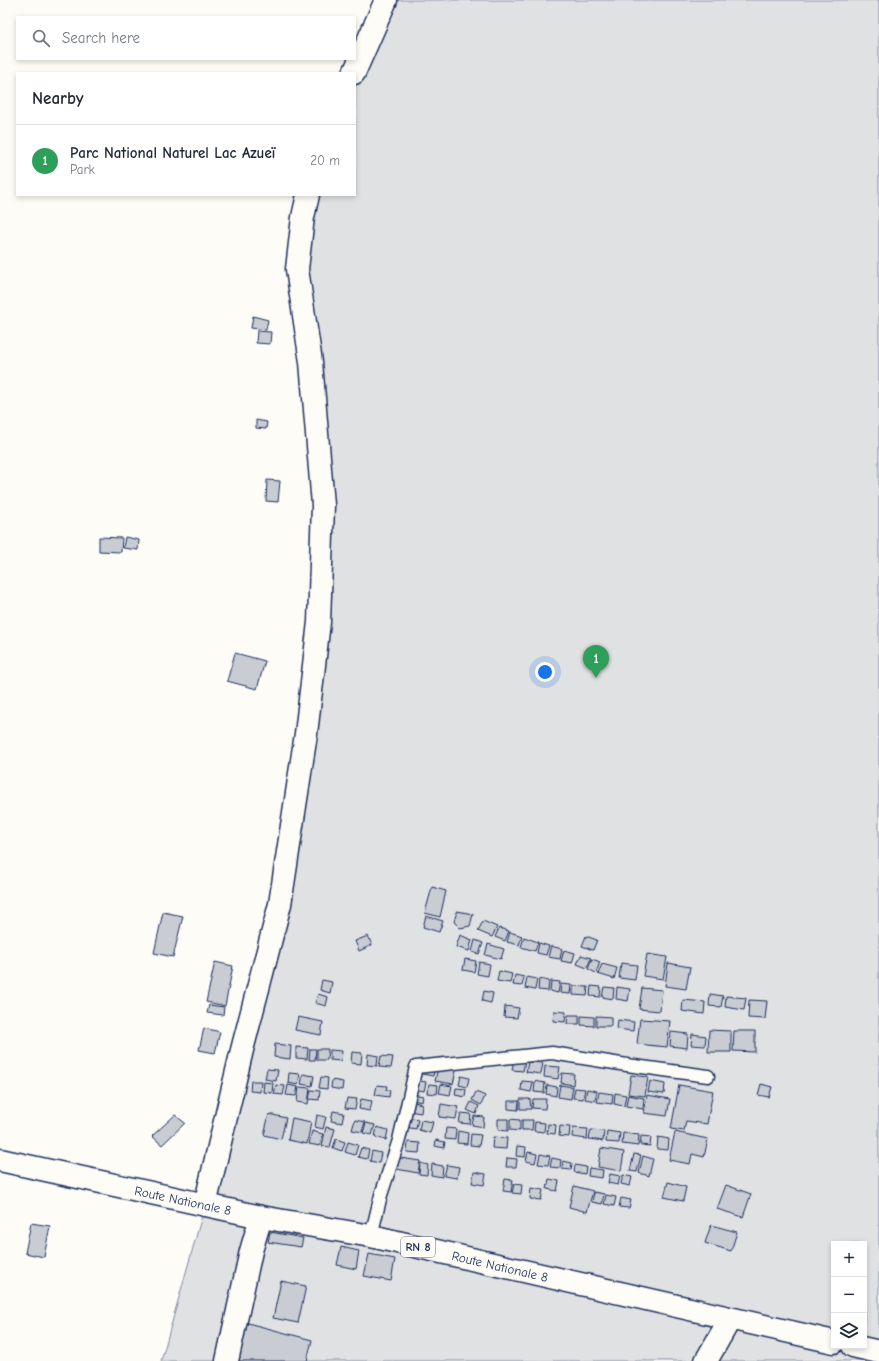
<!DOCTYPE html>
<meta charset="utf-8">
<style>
:root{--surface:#fff;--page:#f6f6f7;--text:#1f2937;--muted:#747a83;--line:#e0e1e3;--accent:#0b8043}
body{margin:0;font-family:"Comic Neue",sans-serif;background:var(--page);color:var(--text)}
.controls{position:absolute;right:12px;bottom:12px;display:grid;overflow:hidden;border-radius:0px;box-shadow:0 2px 6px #0003}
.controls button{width:36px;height:36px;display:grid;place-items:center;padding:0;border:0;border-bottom:1px solid var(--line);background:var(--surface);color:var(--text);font:20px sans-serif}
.you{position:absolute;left:545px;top:672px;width:14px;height:14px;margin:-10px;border:3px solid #fff;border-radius:50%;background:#1a73e8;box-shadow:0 0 0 6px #1a73e833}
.badge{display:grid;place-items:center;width:26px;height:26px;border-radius:50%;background:var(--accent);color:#fff;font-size:13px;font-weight:700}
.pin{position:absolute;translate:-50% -33px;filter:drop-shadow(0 1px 2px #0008)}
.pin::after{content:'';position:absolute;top:21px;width:14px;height:12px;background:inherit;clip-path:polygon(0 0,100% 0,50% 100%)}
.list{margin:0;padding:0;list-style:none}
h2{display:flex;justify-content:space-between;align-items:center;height:52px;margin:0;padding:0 16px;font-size:17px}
h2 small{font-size:13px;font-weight:400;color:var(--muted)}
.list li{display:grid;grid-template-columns:26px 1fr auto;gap:12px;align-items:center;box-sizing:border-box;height:72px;padding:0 16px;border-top:1px solid var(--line)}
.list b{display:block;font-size:15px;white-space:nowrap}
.list p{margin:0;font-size:13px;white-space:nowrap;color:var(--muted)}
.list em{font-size:13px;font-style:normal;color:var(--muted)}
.icon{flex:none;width:22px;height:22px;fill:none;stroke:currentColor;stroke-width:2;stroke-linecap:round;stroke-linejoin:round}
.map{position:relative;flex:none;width:879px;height:1361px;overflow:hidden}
.search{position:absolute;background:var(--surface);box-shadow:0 2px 6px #0003;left:16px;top:16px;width:340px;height:44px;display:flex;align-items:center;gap:10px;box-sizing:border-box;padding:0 14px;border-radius:0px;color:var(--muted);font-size:15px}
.panel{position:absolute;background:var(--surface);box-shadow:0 2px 6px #0003;left:16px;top:72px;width:340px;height:124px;border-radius:0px}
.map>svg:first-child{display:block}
.green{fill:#e0e1e3;stroke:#7e88a0;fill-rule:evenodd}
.building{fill:#c9ccd3;stroke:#1b2f5e}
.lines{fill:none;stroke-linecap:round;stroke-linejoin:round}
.lane-casing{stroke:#1b2f5e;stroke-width:15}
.street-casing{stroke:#1b2f5e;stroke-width:25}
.secondary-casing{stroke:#1b2f5e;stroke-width:25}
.primary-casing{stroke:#1b2f5e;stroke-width:25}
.lane{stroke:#fdfcf7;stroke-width:12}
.street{stroke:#fdfcf7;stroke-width:22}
.secondary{stroke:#fdfcf7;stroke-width:22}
.primary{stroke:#fdfcf7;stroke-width:22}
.labels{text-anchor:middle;stroke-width:3;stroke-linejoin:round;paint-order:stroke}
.shield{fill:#fdfcf7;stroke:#5f6c8c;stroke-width:1}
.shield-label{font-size:12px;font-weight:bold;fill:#1b2f5e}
.street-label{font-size:13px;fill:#1b2f5e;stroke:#fdfcf7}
</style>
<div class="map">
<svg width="879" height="1361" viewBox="0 0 879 1361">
<rect width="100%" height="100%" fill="#fdfcf7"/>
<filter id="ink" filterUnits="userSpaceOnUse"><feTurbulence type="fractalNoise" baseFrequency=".025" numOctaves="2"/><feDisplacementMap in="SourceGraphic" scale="8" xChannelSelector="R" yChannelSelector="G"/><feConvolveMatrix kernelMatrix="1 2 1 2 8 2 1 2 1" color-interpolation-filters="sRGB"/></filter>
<g filter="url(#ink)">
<path class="green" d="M386,0H879V1361H161L205,1205L280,904L323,505L297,269L308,195H355V73ZM834,1244H864V1346H834Z"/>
<path class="building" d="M253,316L268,320L266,330L251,328Z
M257,331L271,332L270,344L256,343Z
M256,420L267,422L266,429L256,428Z
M267,480L280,481L278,502L266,501Z
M99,537L122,538L121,552L99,551Z
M125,537L139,540L138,550L123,548Z
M235,653L265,661L257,689L227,681Z
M432,887L446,891L440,917L425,913Z
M457,911L473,914L470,926L460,928L454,922Z
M163,912L183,916L173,957L154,953Z
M426,916L443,921L439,932L423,927Z
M483,921L497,927L492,937L478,931Z
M499,928L509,931L505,941L495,937Z
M510,932L522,936L519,945L507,942Z
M460,935L472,940L469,951L456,947Z
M368,936L372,945L359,951L355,941Z
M586,936L597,940L593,950L582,946Z
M524,937L538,942L535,951L521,947Z
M475,940L483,943L479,954L472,952Z
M539,943L549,946L546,955L537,953Z
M488,944L504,949L501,959L485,955Z
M551,946L562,949L560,959L548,957Z
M564,950L575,953L572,963L561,961Z
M647,954L667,957L663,979L643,976Z
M581,955L591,958L587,968L577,964Z
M465,959L476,961L474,972L463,970Z
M592,959L600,962L596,973L588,969Z
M215,962L233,966L225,1006L206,1002Z
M479,962L490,964L488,976L477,974Z
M621,963L637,965L635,980L619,978Z
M668,963L690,967L686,989L665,986Z
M602,964L617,968L614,979L598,974Z
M499,971L512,974L510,983L497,981Z
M515,975L524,977L522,986L513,985Z
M527,977L537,979L535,990L525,988Z
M539,979L549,981L548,991L538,990Z
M322,980L332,982L330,993L320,990Z
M551,981L560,982L558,993L550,991Z
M561,984L571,985L570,994L560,993Z
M573,986L588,987L587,996L573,995Z
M591,986L601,987L600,997L590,996Z
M604,987L614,988L613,999L602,997Z
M617,987L630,989L628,1001L616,999Z
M642,988L662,990L660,1011L639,1009Z
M484,991L493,993L491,1003L482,1001Z
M318,994L328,997L326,1006L315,1003Z
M710,994L723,996L721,1007L709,1006Z
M726,996L746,998L744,1010L725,1007Z
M683,1000L705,1002L704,1014L682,1011Z
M749,1000L767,1001L765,1019L748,1018Z
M209,1005L224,1007L223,1015L207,1013Z
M505,1006L519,1008L517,1018L504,1017Z
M554,1011L566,1012L565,1022L553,1021Z
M568,1015H579V1024H567Z
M581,1016L594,1017V1026L581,1025Z
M596,1016L611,1017V1026H596Z
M298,1017L323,1022L321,1035L295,1030Z
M640,1019L670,1021L667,1047L637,1044Z
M618,1020L634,1022L633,1031L617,1029Z
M204,1028L220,1032L215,1053L199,1050Z
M709,1030L731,1031V1052H708Z
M734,1031H755V1052L733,1051Z
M671,1032L688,1034L687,1048L670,1046Z
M692,1034L706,1036L705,1046L691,1045Z
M275,1044L291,1046L290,1059L274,1057Z
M296,1047L308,1048L307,1059L296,1058Z
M310,1049H316L315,1060H309Z
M317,1049H328L327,1060H317Z
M330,1050L342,1051L341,1061L330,1060Z
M352,1052L362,1053L361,1064L351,1063Z
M368,1054L378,1056L377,1066L367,1065Z
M381,1056L393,1057L391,1068L379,1067Z
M419,1059L436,1062L433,1076L417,1073Z
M514,1059L525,1061L523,1071L512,1070Z
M528,1062L543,1063L541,1074L526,1072Z
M439,1063L457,1066L453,1084L435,1081Z
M545,1066L560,1067L558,1079L544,1077Z
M267,1069L278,1070L276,1081L265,1079Z
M289,1073L300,1074L298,1085L288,1083Z
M562,1073L574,1074L573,1085L561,1083Z
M303,1074L314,1076L312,1086L301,1084Z
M631,1075L648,1077L645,1096L628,1094Z
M461,1076L469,1078L467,1087L459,1085Z
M321,1077L328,1078L327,1089L319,1088Z
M332,1080L343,1082L342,1090L331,1088Z
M415,1080L426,1082L424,1091L414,1089Z
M251,1081H261L260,1092L250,1091Z
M522,1081L533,1082L531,1092L521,1090Z
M535,1081L545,1083L544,1093L534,1092Z
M650,1081L665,1084L664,1094L648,1092Z
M264,1082L273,1083L272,1093L263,1092Z
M429,1084L438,1085L437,1094L427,1093Z
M441,1084L452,1086L450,1095L439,1093Z
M761,1084L772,1087L769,1097L758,1095Z
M276,1085L285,1086L283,1095L274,1094Z
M288,1085L298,1087L296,1096L286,1095Z
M377,1085L387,1086L386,1090H390L389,1097L375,1095Z
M547,1085L557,1087L556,1096L546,1094Z
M560,1085L573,1087L571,1099L558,1097Z
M679,1085L713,1091L707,1124L686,1121L684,1131L671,1129Z
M299,1087L310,1088L308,1104L297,1102Z
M456,1088L466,1089L465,1097L455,1095Z
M575,1088L585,1089L583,1099L573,1098Z
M587,1089L597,1091L595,1101L585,1099Z
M311,1090L320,1091L319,1100L309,1099Z
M476,1092L485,1096L481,1105L472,1100Z
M599,1092L613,1094L612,1104L597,1102Z
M615,1093L626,1095L624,1106L614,1104Z
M412,1094L423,1096L422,1102L412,1100Z
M628,1095L644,1098L643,1109L626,1106Z
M647,1095L670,1099L667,1116L644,1113Z
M347,1098L357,1099L355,1109L345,1108Z
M361,1099L372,1101L370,1111L359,1109Z
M520,1099H530L531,1109H520Z
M533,1099H546L545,1109L532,1108Z
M410,1101L422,1104L421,1113L409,1111Z
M508,1101H519L518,1110L508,1109Z
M471,1102L479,1106L476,1114L467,1110Z
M441,1104L458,1107L456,1119L439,1117Z
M333,1111L344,1113L342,1123L331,1121Z
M461,1113L471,1114L470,1124L459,1123Z
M269,1114L286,1118L281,1139L264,1135Z
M175,1115L185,1123L162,1145L152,1136Z
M317,1115L326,1117L323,1129L315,1127Z
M474,1116L484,1117L483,1127L472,1125Z
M408,1117L418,1119L416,1129L405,1127Z
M292,1118L311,1122L307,1144L288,1140Z
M498,1119H508V1131L498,1130Z
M510,1119L520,1120V1131L510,1130Z
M355,1120L365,1122L362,1132L352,1130Z
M421,1120L433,1122L430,1133L419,1130Z
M522,1120H533L532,1130H522Z
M535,1122L545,1123L544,1132L534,1131Z
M366,1123L375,1125L372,1135L363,1133Z
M548,1124L556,1125L555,1134L547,1133Z
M560,1126L570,1127L569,1137L559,1136Z
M326,1127L335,1129L330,1147L322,1146Z
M377,1127L388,1130L386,1140L375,1137Z
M446,1128L456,1129L455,1140L445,1139Z
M573,1128L588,1129L587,1139L572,1137Z
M591,1130L604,1131L603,1141L589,1139Z
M312,1131L323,1134L320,1146L309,1144Z
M458,1131L468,1133L467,1144L457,1143Z
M607,1131L620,1133L619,1143L606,1142Z
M675,1132L708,1139L704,1157L692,1154L690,1164L669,1160Z
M623,1133L639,1135L638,1146L622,1144Z
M471,1134L481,1135L479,1146L470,1145Z
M641,1136L651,1137L650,1146L640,1145Z
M493,1137L507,1138L506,1149L492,1148Z
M658,1137L669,1139L668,1150L657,1149Z
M336,1139L345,1142L342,1151L333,1148Z
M436,1140L445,1142L444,1148L435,1146Z
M348,1142L358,1145L355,1155L345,1152Z
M408,1142L420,1143L419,1153L407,1152Z
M517,1146L526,1147L525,1157L516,1156Z
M361,1148L369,1150L367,1159L358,1157Z
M601,1148L624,1152L621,1171L598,1167Z
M372,1151L381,1153L379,1163L370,1161Z
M528,1152L537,1154L535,1163L526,1161Z
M540,1154L550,1156L548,1165L538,1164Z
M634,1154L641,1155L637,1172L630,1171Z
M643,1156L653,1159L649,1176L639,1173Z
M394,1157L420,1161L418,1173L391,1168Z
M507,1158L517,1159L516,1167H506Z
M552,1158L561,1160L560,1168L550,1167Z
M563,1161L572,1163L571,1170L562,1169Z
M420,1163L428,1165L427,1175L419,1174Z
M432,1164L443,1166L442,1177L431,1175Z
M447,1165L459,1167L457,1178L444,1176Z
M575,1165L586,1167L585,1174L574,1172Z
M589,1168L603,1170L602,1178L588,1176Z
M474,1172L486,1174L484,1185L472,1183Z
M610,1174L620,1176L618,1185L608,1183Z
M623,1175L632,1177L630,1186L621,1184Z
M505,1179L513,1180L511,1192L503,1191Z
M549,1179L559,1181L557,1191L547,1189Z
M668,1182L686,1187L683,1201L664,1197Z
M514,1184L522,1185L521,1194L512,1193Z
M726,1185L751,1194L743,1217L717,1209Z
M574,1186L593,1191L587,1212L569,1207Z
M531,1188L543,1190L541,1200L530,1199Z
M594,1192L604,1194L602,1204L592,1202Z
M606,1195L616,1197L614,1206L604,1204Z
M621,1198L631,1200L629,1208L619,1207Z
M31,1223L50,1226L44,1257L25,1253Z
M711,1225L737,1232L731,1251L705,1243Z
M270,1232L303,1238L301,1247L268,1242Z
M341,1247L359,1251L356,1269L337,1265Z
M369,1254L395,1259L391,1281L364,1276Z
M281,1281L306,1286L298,1323L273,1318Z
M244,1322L312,1340L307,1361H235Z"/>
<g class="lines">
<g class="lane-casing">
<path id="lane" d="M371,1236L381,1195L399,1140L416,1067L552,1053L627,1065L708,1076"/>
</g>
<g class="street-casing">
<path id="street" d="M227,1361L251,1251L261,1217
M706,1361L730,1319"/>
</g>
<g class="secondary-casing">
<path id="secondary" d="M354,73L386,0
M205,1205L242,1050L280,904L306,734L319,622L323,505L311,362L297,269L303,217L308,195"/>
</g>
<g class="primary-casing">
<path id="primary" d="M0,1160L261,1217L371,1236L834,1342
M853,1346L879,1352"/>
</g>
<use href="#lane" class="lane"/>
<use href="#street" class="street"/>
<use href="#secondary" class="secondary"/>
<use href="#primary" class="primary"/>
</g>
</g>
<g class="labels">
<rect class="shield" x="401" y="1237" width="34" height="20" rx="3"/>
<g class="shield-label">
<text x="418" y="1251">RN 8</text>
</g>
<g class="street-label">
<text transform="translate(183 1200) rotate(12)" y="5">Route Nationale 8</text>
<text transform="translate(500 1266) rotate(13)" y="5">Route Nationale 8</text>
</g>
</g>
</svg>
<div class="controls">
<button>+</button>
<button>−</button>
<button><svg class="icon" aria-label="layers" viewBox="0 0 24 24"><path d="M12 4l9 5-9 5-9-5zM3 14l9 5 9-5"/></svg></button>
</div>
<div class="you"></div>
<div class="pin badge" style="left:596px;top:678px;background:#2e9e5b">1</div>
<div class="search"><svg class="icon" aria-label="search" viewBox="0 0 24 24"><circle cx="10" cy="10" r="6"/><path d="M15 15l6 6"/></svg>Search here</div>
<section class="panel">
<h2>Nearby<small></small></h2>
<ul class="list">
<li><span class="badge" style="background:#2e9e5b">1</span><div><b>Parc National Naturel Lac Azueï</b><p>Park</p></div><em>20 m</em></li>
</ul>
</section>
</div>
